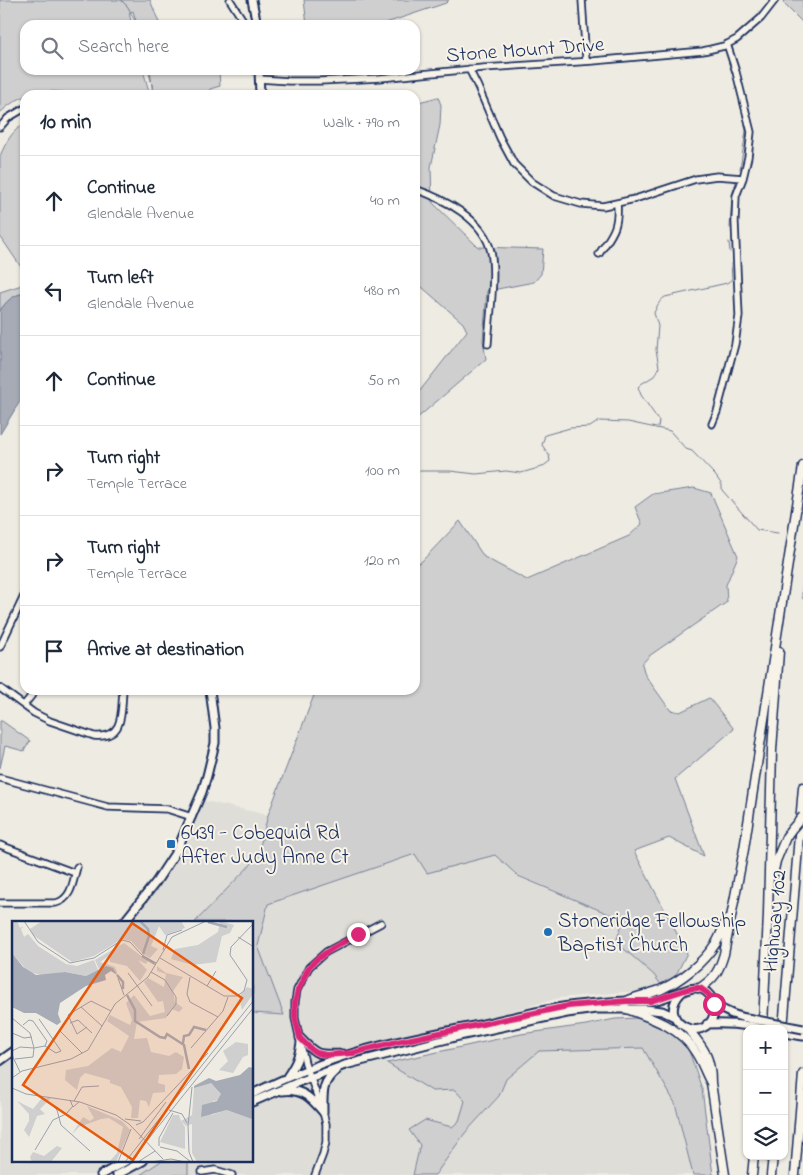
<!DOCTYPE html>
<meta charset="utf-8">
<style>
:root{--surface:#fff;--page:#f6f6f7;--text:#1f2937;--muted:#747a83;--line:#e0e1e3}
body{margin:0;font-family:"Indie Flower",sans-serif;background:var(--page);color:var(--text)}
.controls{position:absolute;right:15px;bottom:15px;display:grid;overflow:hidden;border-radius:10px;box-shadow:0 1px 4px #0004}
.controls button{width:45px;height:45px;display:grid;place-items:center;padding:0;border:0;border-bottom:1px solid var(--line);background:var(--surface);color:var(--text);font:25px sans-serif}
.stop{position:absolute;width:15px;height:15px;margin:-11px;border:4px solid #db2777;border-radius:50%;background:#fff}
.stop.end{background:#db2777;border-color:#fff;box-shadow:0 1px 5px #0008}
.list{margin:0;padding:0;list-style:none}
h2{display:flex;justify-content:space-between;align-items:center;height:65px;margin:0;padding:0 20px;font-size:21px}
h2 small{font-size:16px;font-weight:400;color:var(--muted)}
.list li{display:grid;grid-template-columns:32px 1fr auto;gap:15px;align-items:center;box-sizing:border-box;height:90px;padding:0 20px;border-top:1px solid var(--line)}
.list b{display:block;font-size:19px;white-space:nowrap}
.list p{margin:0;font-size:16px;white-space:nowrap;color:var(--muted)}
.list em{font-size:16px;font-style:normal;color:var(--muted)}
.icon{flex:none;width:28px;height:28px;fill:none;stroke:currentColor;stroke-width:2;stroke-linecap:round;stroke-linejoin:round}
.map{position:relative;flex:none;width:803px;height:1175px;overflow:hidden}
.search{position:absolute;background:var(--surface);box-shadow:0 1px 4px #0004;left:20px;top:20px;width:400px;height:55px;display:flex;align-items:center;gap:12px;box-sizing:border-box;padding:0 18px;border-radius:15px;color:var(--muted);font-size:19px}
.panel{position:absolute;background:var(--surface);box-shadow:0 1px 4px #0004;left:20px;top:90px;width:400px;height:605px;border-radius:15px}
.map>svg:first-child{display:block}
.built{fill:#deddd8}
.green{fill:#cfcfcf;stroke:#757f96}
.water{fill:#a6abb5;stroke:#6e7992}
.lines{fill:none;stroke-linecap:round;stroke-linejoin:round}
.stream{stroke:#6e7992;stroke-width:1}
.minor-casing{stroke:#1b2f5e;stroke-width:9}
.major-casing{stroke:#1b2f5e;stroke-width:11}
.highway-casing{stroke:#1b2f5e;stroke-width:11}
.minor{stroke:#f7f3e8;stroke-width:5.5}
.major{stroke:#f7f3e8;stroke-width:7}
.highway{stroke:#f7f3e8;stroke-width:8}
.major-bridge-casing{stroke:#1b2f5e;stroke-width:11;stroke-linecap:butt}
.highway-bridge-casing{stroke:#1b2f5e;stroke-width:11;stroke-linecap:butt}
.major-bridge{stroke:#f7f3e8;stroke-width:7}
.highway-bridge{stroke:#f7f3e8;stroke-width:8}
.route{stroke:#db2777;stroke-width:6}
.poi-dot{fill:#1f6fb2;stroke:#f7f3e8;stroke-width:2}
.labels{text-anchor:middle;stroke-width:4;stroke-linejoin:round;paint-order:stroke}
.street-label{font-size:21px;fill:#1b2f5e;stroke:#f7f3e8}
.poi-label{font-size:21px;fill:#1b2f5e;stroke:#f7f3e8;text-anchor:start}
.inset-river{fill:none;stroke:#a6abb5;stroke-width:2.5}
.inset-road{fill:none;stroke:#9aa0ad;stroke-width:1}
.view{fill:#e8590c;fill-opacity:0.15;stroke:#e8590c;stroke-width:2.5}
.inset-edge{fill:none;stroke:#1b2f5e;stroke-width:2.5}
</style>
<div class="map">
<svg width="803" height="1175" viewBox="0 0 803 1175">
<rect width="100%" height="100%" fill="#eeebe2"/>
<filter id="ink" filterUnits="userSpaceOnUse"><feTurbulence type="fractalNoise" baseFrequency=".02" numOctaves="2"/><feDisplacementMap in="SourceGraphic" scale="10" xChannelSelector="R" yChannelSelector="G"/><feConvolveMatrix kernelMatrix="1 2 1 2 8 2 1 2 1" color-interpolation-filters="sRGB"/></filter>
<g filter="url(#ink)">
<path class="built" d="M196,799L268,815L257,858L195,922H125L158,878L179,837Z
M415,854L486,857L495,855L518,877L616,917L622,924L616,942L654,975L667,993L625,992L559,998L389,1044L387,1063L432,1091L455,1090L465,1101L459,1121L452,1127L425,1120L409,1130L420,1145L413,1175H188V1161H252L253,1013L284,1015L258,946L268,904Z
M643,1048L675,1103L693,1175H435L465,1133L499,1096L506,1079L539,1051Z
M14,1054V1161H161L140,1175H0V1063Z"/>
<path class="green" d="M0,0H150L160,25H137L133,11L129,13L132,25H25V70H143L150,95C126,95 103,95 79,95C73,95 66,92 60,92C37,89 16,97 0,113Z
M304,0H449L446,3L380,25H307Z
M784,0H803V23L783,3Z
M148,70H219L220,86L210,89L209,95H155Z
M438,97L441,105L440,125L431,167L432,202L478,247L543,249L541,274L534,282L487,291L483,340L486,359L415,420V397L467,331L463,323L415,281V103Z
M25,123V265L21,267L0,236V156C6,142 12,131 25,123Z
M25,284V293C13,295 6,301 0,311V292Z
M694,488L711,493L738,556L726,585L727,602L649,656L642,664L645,675L670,710L680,712L709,698L734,729L675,779L704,856L669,838L634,851L687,953L667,993L654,975L616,942L622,924L616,917L518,876L495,855L427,873L415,854L268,904L258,946L284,1015L253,1013L252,922H195L257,858L268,815L316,690H415V564L421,562L460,521L484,557L527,580L629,536L642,524L635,507L653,494Z
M0,721H2L30,741L24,751L5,746L0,768Z
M639,1018L685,1039L702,1089L713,1175H693L675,1103L643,1048L539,1051L506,1079L499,1096L465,1133L435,1175H413L420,1145L409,1130L425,1120L452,1127L459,1121L465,1101L455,1090L432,1091L387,1063L521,1034L586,1025L615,1019Z
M161,1161H188V1175H140Z"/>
<path class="water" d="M25,293V393L0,434V311C6,301 13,295 25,293Z"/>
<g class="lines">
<path class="stream" d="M121,0L128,7L137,25
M730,61L744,120
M150,70L153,95
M740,169L746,131L745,125
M730,228L732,195L736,182
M729,242L730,252
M658,427L659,421L641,395L638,387L641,384L654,376L657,372L659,367L656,350L658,326L654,313C657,306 659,301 665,297L727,283L732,279L731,264
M415,471H450L476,474L506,471L521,473L542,467L550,461L549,455L542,445L545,435L570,428L590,427L599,421L628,422L670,431L686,449L692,451L715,475L722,485V490L757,530L778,533
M803,565L802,597L803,599"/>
<g class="minor-casing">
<path id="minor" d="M230,0L246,25
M582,0L586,61
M469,69L478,87L500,138L514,164L532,182L554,196L581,204L603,206L635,199L696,179L717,176L743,178
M259,79L289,81H320L380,78L483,68L593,61L703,51L724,46L737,39L761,18L775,0
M0,127L8,118L25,108
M415,189C444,199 484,219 491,252C494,266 493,281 492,294C491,311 489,327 488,344
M599,254C612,234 619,228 617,203
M712,424L717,412L735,344L739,316L735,222L736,196L743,178L748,157L751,132L736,72L727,44
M0,647L25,594
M0,688L34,713L50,721L94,736C125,739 121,712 123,690
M24,705L36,690
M0,778L108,807L167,809L192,817
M0,845L75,873
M0,903H56C72,899 73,881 77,867
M202,1172L215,1170L232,1175
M315,1175L323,1154L326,1142V1124L323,1112L305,1063L295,1018V1002L297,990L309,967L326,952L381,923"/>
</g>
<g class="major-casing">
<path id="major" d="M252,0L257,25
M259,70L260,95
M124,922L156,882L177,850L202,792L207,776L215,743V728L210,690
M714,1004C726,1013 737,1017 752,1019
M707,1024C722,1023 736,1024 750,1026
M784,1033L803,1036
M300,1038C317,1056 318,1055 342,1054
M0,1061L14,1051
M287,1077C295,1065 299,1058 301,1043
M282,1091C302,1088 311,1098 323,1112
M252,1094C285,1078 319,1063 354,1053C395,1041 437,1033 479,1025C515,1017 551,1007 587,1004C601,1003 614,1001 628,1001C636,1001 644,1002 651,1001C661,1000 670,995 680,992C685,991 689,988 694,988C708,987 717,1002 714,1014C705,1047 653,1021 682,992
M252,1102L301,1081L345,1065L459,1036L567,1013L596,1009H645L662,1011L675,1017
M323,1112C323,1094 321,1082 337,1070
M101,1175L126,1161
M117,1175L143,1161"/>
</g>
<g class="highway-casing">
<path id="highway" d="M773,875L776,861L786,837
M700,988C715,978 719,971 724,954L744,849L803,466
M627,1001C637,996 649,994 660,990C682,980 703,963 716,943C721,935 723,926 728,919
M624,1008C651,1018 681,1027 696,1053C702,1062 705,1072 710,1081
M763,1026L768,914L772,750L779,651
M688,1029C704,1048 711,1057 711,1083L725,1175
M783,1029L803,787
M752,1175L754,1156
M771,1175L773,1156
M795,1175L803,1074"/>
</g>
<use href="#minor" class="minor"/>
<use href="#major" class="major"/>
<use href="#highway" class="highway"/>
<g class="major-bridge-casing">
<path id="major-bridge" d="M752,1019L803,1029
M750,1026L764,1029"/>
</g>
<g class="highway-bridge-casing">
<path id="highway-bridge" d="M786,837L791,830L803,816"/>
</g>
<use href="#major-bridge" class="major-bridge"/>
<use href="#highway-bridge" class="highway-bridge"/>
</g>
</g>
<g class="lines" filter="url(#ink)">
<path class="route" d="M358,934L333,948L317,959L309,967L298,990L295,1002V1018L300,1038L312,1050L317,1053L326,1055L353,1053L397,1042L568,1006L627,1001H651L688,989L695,988H700L707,993L712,998L714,1004"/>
</g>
<g class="poi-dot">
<rect x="166" y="839" width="10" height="10" rx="2.5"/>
<circle cx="548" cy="932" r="5"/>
</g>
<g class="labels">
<g class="street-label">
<text transform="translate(525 49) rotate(-4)" y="7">Stone Mount Drive</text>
<text transform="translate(774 921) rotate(-85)" y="7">Highway 102</text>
</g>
<g class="poi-label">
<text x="181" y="839">6439 - Cobequid Rd<tspan x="181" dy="24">After Judy Anne Ct</tspan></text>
<text x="558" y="927">Stoneridge Fellowship<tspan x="558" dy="24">Baptist Church</tspan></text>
</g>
</g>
<g transform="translate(12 921)">
<rect width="241" height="241" fill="#eeebe2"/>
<path d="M0,0H5L8,7L12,5L9,8L12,16L16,13L26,25L54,43L65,45L82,39L86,49L74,55L53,51L30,54L16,51L0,32ZM30,0H169L173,7L153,14L147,5L139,25L146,28L138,37L131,33L137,16L131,33L119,20L110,18L82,35L60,41L21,14L18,8ZM208,0L222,4L218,12L210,15L204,41L181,44L159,38L163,28L186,24L206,11ZM112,22L136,40L134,43L126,39L135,49L128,60L115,45L98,41V34L88,41L103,46L106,54L95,45L87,48L83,39ZM145,45L154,52L171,56L161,70L163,81L171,87L167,91L160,88L154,97L125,101L122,118L135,117L139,131L157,135L164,131L172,136L170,148L164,153L147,154L146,162L153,164V171L141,172L137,186L134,180L128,179L126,197H119L120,186L109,166L98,162V159L73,152L68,157L65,169L53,159L54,149L76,145L100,127L109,131L117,115L95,100L98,94L118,104L120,99L114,82L122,74L138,95L153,91L151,80L146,81L132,61L136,57L152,66L154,53L145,50ZM235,66L241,68V73L230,89L227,76ZM224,121L236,123V134L231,136L221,152L207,149L216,140L211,130ZM194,162H199L209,173L207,179L201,180L199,194L215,189L241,195V241H185L180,232V203L174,205L169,200L173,206V228L148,221L161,194H167L169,200L180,194L182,167ZM30,177H39L28,188L33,193L25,195L17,216L12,209L17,200V193L5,180L21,188ZM75,185L110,200L118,209L104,241H97L105,232L111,206L97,197L89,198L67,206L60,213L71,196L78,200L82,197ZM45,225L50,227L39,241H20L18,236L21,231L32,235Z" fill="#cfcfcf"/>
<path d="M0,32L11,46L24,54L53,51L74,55L94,45L101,47L105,54L99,50L93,54L94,59L74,65L48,82L46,93L49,101L45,104L24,92H12L0,86ZM237,146L241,147L240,198L215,189L189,196L190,184L205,180L209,173L199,162L182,167V165L197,157L204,160L228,154Z" fill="#a6abb5"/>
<path class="inset-river" d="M128,0L136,8L137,15L131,33M196,1L215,6M130,35L143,43M105,54L111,61V68M115,74L123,89V100L148,116L153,117L155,113L172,124L177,148M171,122L172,115L177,114L182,106L194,109"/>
<path class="inset-road" d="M12,0L26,21L58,42L82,37L110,19L118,21L130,34L144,42M226,16L242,26M151,29L155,14L170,9M148,37L212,75H225L232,70L235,59L218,34L219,26L242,2M139,51L153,59L164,76V83L155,95M116,52L140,85M178,56L175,73L178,81L206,96M106,57L112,74M195,65L204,50M69,86L90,105M0,97L18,112L22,127L33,125L35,120L21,100L17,99L11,104M27,98L49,130M58,102L66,99L80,112M75,106L65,113L56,94L79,80L99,90M48,110L70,132M0,112L12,117L20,116M33,125L44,132L49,130M179,127L211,90L216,76M0,130L8,126L22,127L21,136L3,138M0,134L8,151M0,157L10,150L59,138L76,129L103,83L136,56L160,16L194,0M180,166L176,205L177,231L181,241M0,167L14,173L68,181L104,194L117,203L151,238M58,179L61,186L67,181M62,180L70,166L87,165M39,183L45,189L49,204L78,230M157,189L170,193L175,202M113,198L129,200M124,204L131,201L196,132M127,218L154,181M147,225V217L161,192M148,226L165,230L179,241M23,229L41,199L54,193L61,185M106,241L119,208M113,241L242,79M118,241L242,86M126,241L143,230M139,241L159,238L173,241"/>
<path class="view" d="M120,2L230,77L121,239L11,164Z"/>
<rect width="241" height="241" class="inset-edge"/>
</g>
</svg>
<div class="controls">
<button>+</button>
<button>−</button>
<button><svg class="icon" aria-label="layers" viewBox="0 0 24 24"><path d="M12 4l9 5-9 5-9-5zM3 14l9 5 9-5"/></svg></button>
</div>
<div class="stop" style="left:714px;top:1004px"></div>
<div class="stop end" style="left:358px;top:934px"></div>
<div class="search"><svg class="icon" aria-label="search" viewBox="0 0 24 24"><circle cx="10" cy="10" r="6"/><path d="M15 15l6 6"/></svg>Search here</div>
<section class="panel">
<h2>10 min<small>Walk · 790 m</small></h2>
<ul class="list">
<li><svg class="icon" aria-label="ahead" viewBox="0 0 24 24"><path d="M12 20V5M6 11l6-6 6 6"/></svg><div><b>Continue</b><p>Glendale Avenue</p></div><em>40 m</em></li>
<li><svg class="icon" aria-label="left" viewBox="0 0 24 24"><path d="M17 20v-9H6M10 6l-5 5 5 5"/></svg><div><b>Turn left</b><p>Glendale Avenue</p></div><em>480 m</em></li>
<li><svg class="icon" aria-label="ahead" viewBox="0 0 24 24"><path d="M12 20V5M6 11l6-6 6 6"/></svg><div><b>Continue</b></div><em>50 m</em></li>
<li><svg class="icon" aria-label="right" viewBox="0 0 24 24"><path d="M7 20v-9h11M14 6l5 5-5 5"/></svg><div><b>Turn right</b><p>Temple Terrace</p></div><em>100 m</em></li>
<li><svg class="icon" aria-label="right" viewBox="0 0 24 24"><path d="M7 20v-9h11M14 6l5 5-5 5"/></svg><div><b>Turn right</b><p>Temple Terrace</p></div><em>120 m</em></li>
<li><svg class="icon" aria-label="arrive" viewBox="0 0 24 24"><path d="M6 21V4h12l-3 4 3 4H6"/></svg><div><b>Arrive at destination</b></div></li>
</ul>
</section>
</div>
